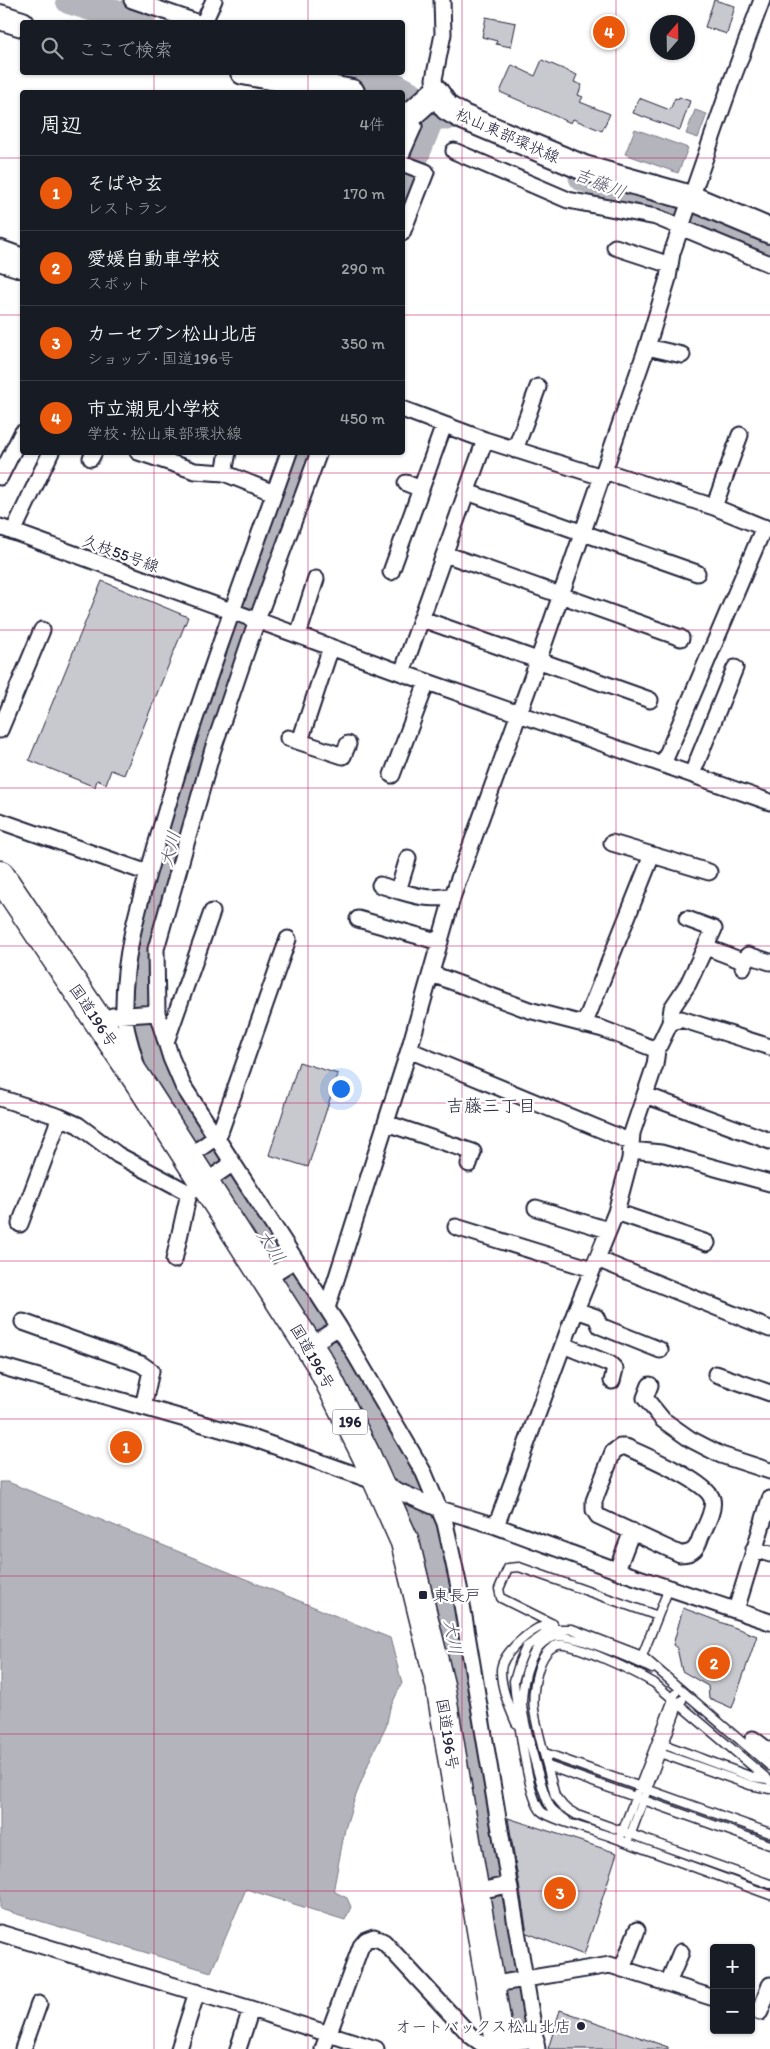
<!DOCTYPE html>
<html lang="ja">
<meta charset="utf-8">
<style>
:root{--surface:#171b24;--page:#242831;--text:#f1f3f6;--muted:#9ea1a6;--line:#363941;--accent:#ea580c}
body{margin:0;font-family:Itim,"Klee One",sans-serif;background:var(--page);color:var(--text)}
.controls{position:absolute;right:15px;bottom:15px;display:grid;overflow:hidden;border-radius:5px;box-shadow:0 1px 4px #0004}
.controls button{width:45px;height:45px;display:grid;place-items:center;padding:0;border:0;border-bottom:1px solid var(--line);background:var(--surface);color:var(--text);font:25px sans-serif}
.compass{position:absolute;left:650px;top:15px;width:45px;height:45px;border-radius:50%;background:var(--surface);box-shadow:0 1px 4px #0004;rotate:20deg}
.you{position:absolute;left:340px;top:1088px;width:18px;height:18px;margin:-12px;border:4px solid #fff;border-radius:50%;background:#1a73e8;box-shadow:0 0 0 8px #1a73e833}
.badge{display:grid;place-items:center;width:32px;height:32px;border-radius:50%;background:var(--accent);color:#fff;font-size:16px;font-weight:700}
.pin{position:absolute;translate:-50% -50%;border:2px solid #fff;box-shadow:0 1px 5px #0006}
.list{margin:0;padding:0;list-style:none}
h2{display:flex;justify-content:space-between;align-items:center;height:65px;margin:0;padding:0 20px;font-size:21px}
h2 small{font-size:16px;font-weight:400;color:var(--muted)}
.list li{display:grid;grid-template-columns:32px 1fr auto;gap:15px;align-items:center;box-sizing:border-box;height:75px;padding:0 20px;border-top:1px solid var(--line)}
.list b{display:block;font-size:19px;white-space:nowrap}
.list p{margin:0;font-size:16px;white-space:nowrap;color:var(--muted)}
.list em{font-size:16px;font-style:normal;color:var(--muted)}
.icon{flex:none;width:28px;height:28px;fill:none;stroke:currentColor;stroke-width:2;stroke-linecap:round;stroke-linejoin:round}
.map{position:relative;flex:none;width:770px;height:2049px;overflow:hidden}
.search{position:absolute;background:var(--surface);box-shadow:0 1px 4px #0004;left:20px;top:20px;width:385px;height:55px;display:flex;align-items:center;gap:12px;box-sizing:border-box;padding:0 18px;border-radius:5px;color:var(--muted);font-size:19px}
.panel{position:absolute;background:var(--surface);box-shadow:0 1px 4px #0004;left:20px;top:90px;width:385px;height:365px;border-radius:5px}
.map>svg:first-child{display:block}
.water{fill:#b4b4bc;stroke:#7a7a88}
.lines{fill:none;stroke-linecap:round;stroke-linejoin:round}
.river{stroke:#b4b4bc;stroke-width:29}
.building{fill:#c8c8cf;stroke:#22223b}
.lane-casing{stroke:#22223b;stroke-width:11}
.street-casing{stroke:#22223b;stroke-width:19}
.primary-casing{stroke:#22223b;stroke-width:28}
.highway-casing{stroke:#22223b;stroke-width:31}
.lane{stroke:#fff;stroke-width:8}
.street{stroke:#fff;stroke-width:15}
.primary{stroke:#fff;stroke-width:24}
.highway{stroke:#fff;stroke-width:28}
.grid{fill:none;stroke:#c2185b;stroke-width:1;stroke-opacity:0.55}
.poi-dot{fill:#22223b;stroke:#fff;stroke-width:2}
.labels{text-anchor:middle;stroke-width:4.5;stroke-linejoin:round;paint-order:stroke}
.shield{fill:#fff;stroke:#646476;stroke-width:1}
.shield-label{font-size:15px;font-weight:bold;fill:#22223b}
.street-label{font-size:16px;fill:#22223b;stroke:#fff}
.poi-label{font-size:16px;fill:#22223b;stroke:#fff;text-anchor:start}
.water-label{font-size:18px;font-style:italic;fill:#5c5c6f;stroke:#fff}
.neighbourhood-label{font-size:18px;fill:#22223b;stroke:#fff}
</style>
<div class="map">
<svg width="770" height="2049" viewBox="0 0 770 2049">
<rect width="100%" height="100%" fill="#fff"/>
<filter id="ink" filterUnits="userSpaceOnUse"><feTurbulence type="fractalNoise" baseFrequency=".02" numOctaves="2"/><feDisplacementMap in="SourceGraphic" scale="10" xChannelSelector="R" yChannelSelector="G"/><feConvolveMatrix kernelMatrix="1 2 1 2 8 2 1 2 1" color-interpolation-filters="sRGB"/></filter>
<g filter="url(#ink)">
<path class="water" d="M695,110L707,114L698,138L686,134Z
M635,129L688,148L678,173L625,154Z
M0,1482H8L390,1638L402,1683L390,1708L386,1727L371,1757L353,1803L345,1829L334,1887L335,1892L347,1898L351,1907L345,1920L246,1889L211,1972L0,1909Z"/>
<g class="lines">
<path class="river" d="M70,0L140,22
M353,72L386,82L447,116
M583,177L662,205L770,248
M402,188L433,110
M304,452L222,683L177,824L145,946L143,997L156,1060L213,1156L339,1350L408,1474L445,1588L523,2049"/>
</g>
<path class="building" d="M714,0L735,6L727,34L705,27Z
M486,17L516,23L511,47L496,44L497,41L482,37Z
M542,60L577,75L574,82L582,85L578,95L583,97L580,102L610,114L602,131L573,119L571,123L500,92L512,65L535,76Z
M679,97L690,101L680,130L633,113L639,98L670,110L675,98L678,99Z
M102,581L188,617L124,775L111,770L106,784L97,780L95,787L29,760Z
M299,1062L338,1074L308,1167L269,1155Z
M683,1608L757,1636L732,1708L709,1698L708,1686L682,1671L677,1648L673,1645Z
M508,1818L617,1853L584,1955L527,1933Z
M560,2010L668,2047V2049H548Z"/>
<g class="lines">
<g class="lane-casing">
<path id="lane" d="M553,1624L501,1598L499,1589L508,1568L519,1567L658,1616
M642,1656L669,1588
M516,1723C509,1707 501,1688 501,1671C501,1655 525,1635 538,1628C542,1626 549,1626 553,1624
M660,1743L752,1777L767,1779
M657,1752L750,1785L770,1789
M545,1753L770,1833
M548,1766L770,1845
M770,1766L642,1656L572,1629H552L526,1647L520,1661L514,1681L515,1692C518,1716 527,1795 541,1811C549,1819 598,1832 612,1837C665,1856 717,1876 770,1895
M770,1781L654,1683C639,1674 574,1642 558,1645C537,1650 532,1692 534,1710C539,1739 548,1767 555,1796L564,1807L577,1815L770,1884
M566,1820C561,1816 555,1813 551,1808C543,1797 521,1714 522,1701C523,1679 530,1643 554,1637C571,1632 635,1660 652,1669
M621,1835L675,1694
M630,1836L679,1703L682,1700"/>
</g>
<g class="street-casing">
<path id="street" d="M132,0L196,22
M204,22L214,0
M327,88L330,72
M436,92L434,79L443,34L442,0
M454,151L568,200L656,217L770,264
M402,153L414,126L407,118
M402,163L426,172L402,233
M615,247L670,265
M0,248L22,256
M0,263L22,270
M647,347L682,355
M402,409L485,440L602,477
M515,450L538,387
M138,452L195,471L224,473L274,493
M319,452L257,620L213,749L156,949L157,1013L171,1058L183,1086L339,1327L424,1473L445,1523L459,1587L537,2049
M91,458L94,452
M604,471L714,507L770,530
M224,473L228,452
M0,477L22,433
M406,483L421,489
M467,492L697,573
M714,507L740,435
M0,527L402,673L770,802
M13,532L51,452
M445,554L681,638
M391,572L444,425
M422,619L650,700
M298,635L316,579
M402,673L485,440
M0,730L42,630
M288,738L343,756L348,744
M300,741L331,647
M663,764L764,527
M692,774L735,668
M392,775L427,682
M0,821L148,873
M612,843L709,872
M380,885C404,892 428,903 453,895
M398,891L408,858
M358,919L440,942
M706,947L745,962
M743,967L748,955L770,962
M432,974L529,1010L603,1029L657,1050
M112,1016L157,1013
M670,1023L681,1019L770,1047
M584,1025L652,855
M166,1042L212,912
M409,1050L631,1142
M136,1064C131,1046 123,1024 124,1005C124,949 142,895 157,842C194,710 243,582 289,452
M645,1095L770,1141
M0,1098L60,1117L78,1125L118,1155L189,1193L232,1164
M386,1123L473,1152L469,1164
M631,1150L661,1153L770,1183
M188,1157L219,1135L288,939
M536,1208L608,1230
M616,1212L707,1243
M20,1224L60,1117
M456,1227L592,1269
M597,1259L770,1329
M174,1260L189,1193
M266,1278L295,1260
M327,1308L409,1050L453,895L538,661L647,347L668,278L672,253L683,221L732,80L762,0
M576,1310L596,1317L600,1326L660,1350
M23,1322L141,1364L151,1371L143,1407
M563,1345L610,1364L615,1369L612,1381
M309,1346L339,1327
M0,1366L252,1438L379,1483L440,1509L496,1526L627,1574L770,1622
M716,1374L770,1393
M650,1385L645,1398L663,1420L690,1439L721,1455L770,1471
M620,1447H626C644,1455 707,1482 712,1499C715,1510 705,1527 701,1536C697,1548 694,1554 680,1554L598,1516L594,1510V1501L613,1452Z
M496,1526L576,1310L616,1212L630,1159L632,1133L655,1065L657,1050L670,1023L672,1008L688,984L714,929L687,919
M754,1549L770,1554
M617,1570L632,1531
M736,1610L770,1499
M753,1739L770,1752
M474,1892L508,1885
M0,1933L251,2009L376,2049
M622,1969L637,1930
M668,1983L681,1952
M489,1985L610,1965L714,1998
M760,2012L770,1985
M23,2049L39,2004
M179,2049L197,1992
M238,2049L251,2009
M323,2049L361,1946L366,1940L374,1937L384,1942L471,2036L485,2046L536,2039"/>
</g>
<g class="primary-casing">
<path id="primary" d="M0,17L22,24
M243,72L352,92
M402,114L407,118L436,92L447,108L463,117L584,168L691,198L770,231"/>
</g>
<g class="highway-casing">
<path id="highway" d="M0,875L144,1089L321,1365L366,1455L405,1542L440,1685L501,2049"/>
</g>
<use href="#lane" class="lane"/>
<use href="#street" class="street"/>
<use href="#primary" class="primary"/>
<use href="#highway" class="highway"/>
</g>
</g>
<path class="grid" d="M154,0V22M308,0V22M462,0V2049M616,0V2049M154,72V92M308,72V92M0,158H22M402,158H770M0,315H22M402,315H770M154,452V2049M308,452V2049M0,473H770M0,630H770M0,788H770M0,946H770M0,1103H770M0,1261H770M0,1419H770M0,1576H770M0,1734H770M0,1891H770"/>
<g class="poi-dot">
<rect x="418" y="1590" width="10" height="10" rx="2.5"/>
<circle cx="581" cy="2026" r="5"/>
</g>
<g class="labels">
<rect class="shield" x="332.5" y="1409.5" width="35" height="25" rx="4"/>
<g class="shield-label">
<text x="350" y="1427">196</text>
</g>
<g class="street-label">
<text transform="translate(508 135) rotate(24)" y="6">松山東部環状線</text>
<text transform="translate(121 553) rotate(20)" y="6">久枝55号線</text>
<text transform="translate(94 1015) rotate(56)" y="6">国道196号</text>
<text transform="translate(313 1356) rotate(60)" y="6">国道196号</text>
<text transform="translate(448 1734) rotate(81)" y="6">国道196号</text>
</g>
<g class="poi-label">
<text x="433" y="1601">東長戸</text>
<text x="571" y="2032" text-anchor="end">オートバックス松山北店</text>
</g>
<g class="water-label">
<text transform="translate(600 183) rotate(22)" y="6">吉藤川</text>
<text transform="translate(170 849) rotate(-75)" y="6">大川</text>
<text transform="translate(271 1246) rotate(57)" y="6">大川</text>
<text transform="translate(453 1637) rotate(80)" y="6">大川</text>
</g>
<g class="neighbourhood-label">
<text x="491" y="1112">吉藤三丁目</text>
</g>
</g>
</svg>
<div class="controls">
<button>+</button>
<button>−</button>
</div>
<svg class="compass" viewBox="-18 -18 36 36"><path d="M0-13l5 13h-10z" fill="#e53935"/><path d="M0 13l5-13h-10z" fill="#9ea1a6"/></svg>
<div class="you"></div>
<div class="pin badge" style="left:126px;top:1447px">1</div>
<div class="pin badge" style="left:714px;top:1663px">2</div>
<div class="pin badge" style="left:560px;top:1893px">3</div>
<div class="pin badge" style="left:609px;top:32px">4</div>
<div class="search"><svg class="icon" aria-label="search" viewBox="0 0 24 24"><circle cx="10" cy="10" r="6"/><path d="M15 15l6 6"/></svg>ここで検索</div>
<section class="panel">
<h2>周辺<small>4件</small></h2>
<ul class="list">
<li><span class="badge">1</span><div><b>そばや玄</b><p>レストラン</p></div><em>170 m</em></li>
<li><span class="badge">2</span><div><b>愛媛自動車学校</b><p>スポット</p></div><em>290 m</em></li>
<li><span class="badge">3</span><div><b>カーセブン松山北店</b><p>ショップ · 国道196号</p></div><em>350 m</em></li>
<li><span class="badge">4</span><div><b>市立潮見小学校</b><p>学校 · 松山東部環状線</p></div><em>450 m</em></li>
</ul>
</section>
</div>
